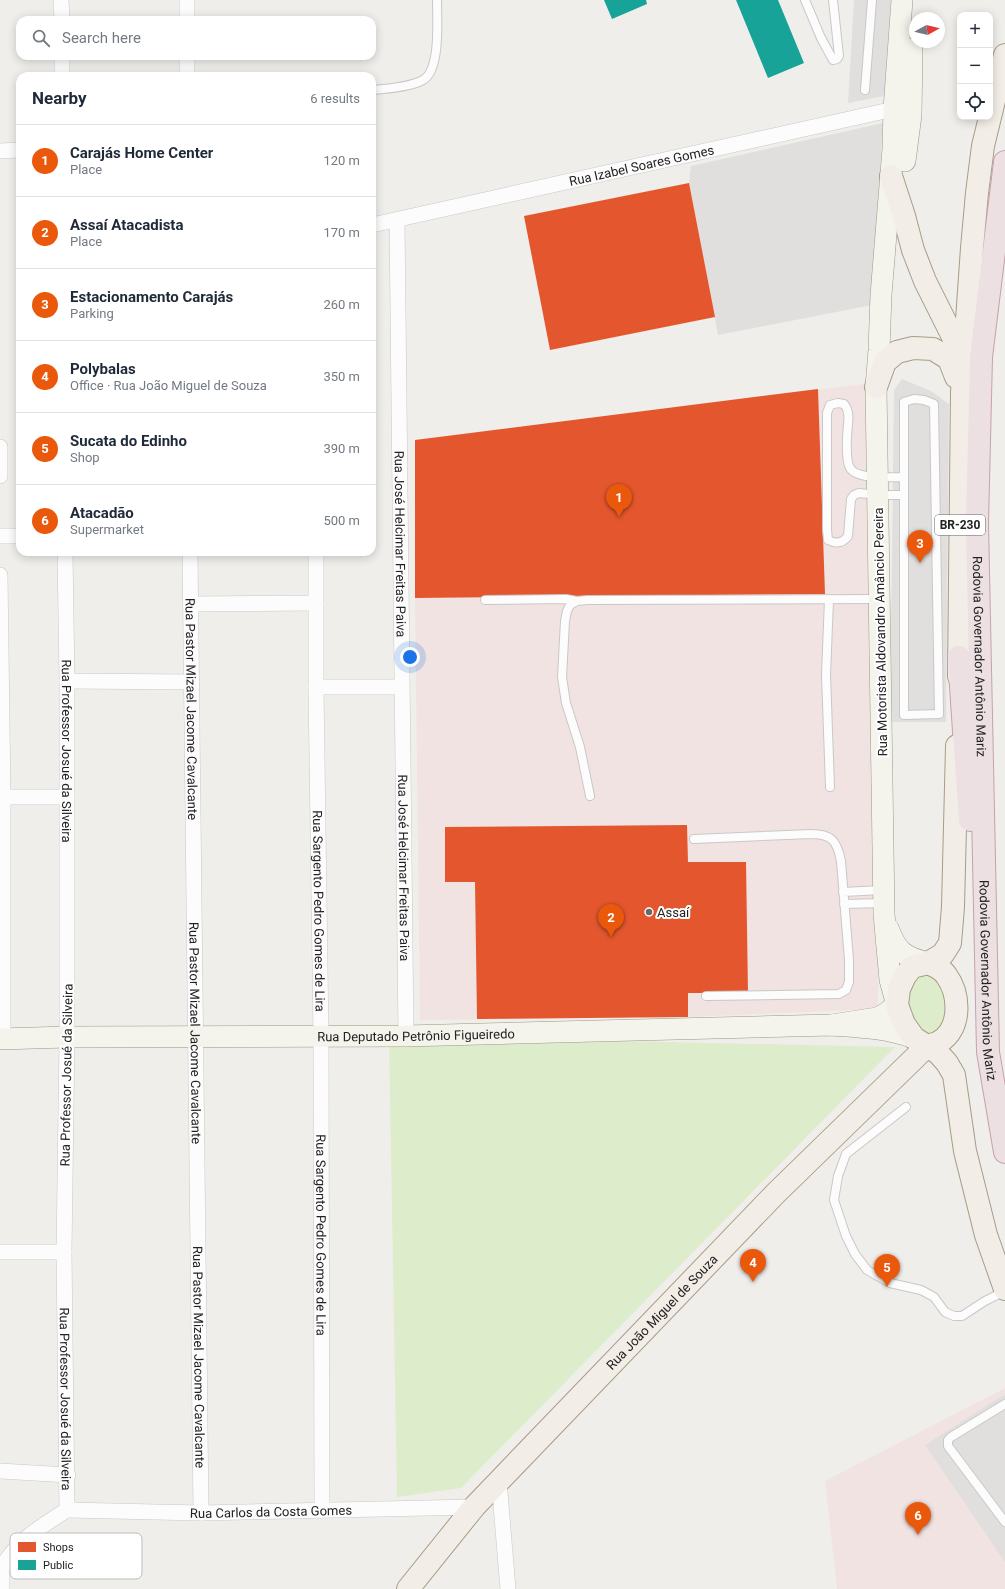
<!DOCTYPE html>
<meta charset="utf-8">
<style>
:root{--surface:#fff;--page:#f6f6f7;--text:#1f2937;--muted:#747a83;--line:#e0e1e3;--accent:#ea580c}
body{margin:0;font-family:Roboto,sans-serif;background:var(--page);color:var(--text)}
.controls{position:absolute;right:12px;top:12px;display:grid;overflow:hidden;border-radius:8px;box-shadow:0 2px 10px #0003}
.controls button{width:36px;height:36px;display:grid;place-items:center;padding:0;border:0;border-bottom:1px solid var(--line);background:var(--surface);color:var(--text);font:20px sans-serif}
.compass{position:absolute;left:909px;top:12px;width:36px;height:36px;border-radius:50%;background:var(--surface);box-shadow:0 2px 10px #0003;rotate:82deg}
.you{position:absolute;left:410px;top:657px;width:14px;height:14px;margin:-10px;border:3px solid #fff;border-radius:50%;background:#1a73e8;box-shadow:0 0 0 6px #1a73e833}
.badge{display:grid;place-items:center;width:26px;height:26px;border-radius:50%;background:var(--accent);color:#fff;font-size:13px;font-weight:700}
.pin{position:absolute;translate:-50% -33px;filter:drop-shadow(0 1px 2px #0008)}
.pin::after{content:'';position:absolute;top:21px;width:14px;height:12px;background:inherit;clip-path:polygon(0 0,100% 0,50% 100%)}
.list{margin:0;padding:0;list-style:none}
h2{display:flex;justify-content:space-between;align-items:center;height:52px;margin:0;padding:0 16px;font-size:17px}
h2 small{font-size:13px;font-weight:400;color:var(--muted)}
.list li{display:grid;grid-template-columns:26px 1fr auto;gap:12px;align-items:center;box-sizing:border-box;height:72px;padding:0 16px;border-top:1px solid var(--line)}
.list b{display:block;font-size:15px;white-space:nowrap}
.list p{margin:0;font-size:13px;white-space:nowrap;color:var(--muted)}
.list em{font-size:13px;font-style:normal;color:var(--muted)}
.icon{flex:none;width:22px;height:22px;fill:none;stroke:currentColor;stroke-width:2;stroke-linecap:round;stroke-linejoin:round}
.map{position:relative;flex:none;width:1005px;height:1589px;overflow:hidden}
.search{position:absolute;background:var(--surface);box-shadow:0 2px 10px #0003;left:16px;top:16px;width:360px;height:44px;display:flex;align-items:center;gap:10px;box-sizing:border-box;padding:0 14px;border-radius:12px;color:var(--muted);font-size:15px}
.panel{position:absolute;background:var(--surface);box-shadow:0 2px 10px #0003;left:16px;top:72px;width:360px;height:484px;border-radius:12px}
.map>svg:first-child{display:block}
.commercial{fill:#f1e3e1}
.grass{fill:#ddeccb}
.parking{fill:#e0dfde}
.shops{fill:#e4572e}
.public{fill:#17a398}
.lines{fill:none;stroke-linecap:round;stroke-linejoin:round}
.lane-casing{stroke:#c9c8c7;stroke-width:10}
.street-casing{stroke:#c9c8c7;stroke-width:16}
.secondary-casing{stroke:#999a82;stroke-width:22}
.primary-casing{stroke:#a79c86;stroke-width:24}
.highway-casing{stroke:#c5a2ac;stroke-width:24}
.lane{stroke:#fdfcfc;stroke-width:8}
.street{stroke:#fdfcfc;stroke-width:15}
.secondary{stroke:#f4f4ed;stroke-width:21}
.primary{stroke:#f3ede7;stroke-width:22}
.highway{stroke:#ece0e2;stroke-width:22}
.poi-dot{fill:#6a6968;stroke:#fff;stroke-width:1.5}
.labels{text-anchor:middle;stroke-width:4;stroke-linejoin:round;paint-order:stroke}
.shield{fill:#fff;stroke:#646464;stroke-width:1}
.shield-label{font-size:12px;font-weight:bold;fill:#222}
.street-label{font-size:13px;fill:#222;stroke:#fff}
.poi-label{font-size:13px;fill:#222;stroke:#fff;text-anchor:start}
.key{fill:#fff;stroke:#bdbdbd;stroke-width:1}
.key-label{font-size:11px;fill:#222}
</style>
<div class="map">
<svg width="1005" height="1589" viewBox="0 0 1005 1589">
<rect width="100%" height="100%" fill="#f0eeeb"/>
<path class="commercial" d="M872,383L879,811L878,1009L688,1017L420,1020L415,598V440Z
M1005,1388V1589H837L825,1481Z"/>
<path class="grass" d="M925,971L942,980L951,1015L937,1033L929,1034L923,1032L917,1027L905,1003L909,983Z
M389,1036L895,1047L461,1488L397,1497Z"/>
<path class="parking" d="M854,0H891L884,96L848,103Z
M883,123L872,305L718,335L689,183L691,166Z
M902,379L931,391L949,404L946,722H890L894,390Z
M1005,1394V1562L925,1445Z"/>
<path class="shops" d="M689,183L715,317L550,350L524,216Z
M818,389L825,594L415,598V440Z
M687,825L688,862H746L748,993H688V1017L477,1019L475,882H445V827Z"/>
<path class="public" d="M604,0H646L647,4L612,19Z
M736,0H778L804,63L768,78Z"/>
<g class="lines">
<g class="lane-casing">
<path id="lane" d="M805,0L821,38L833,60L837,59L839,56L833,0
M372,90C387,89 410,87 423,80C441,70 437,18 437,0
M865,90L872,0
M914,399L924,400L934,404L939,714L904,715V402Z
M904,477C891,477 857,480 850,468C845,459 847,435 848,424C849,417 849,410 844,404L838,403L830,405L827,413V530L828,540C836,544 842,544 848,536L851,499L854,495L859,493L879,495H904
M829,599L826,675L830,787
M485,600L566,599L577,601
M590,796L580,747L566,703L562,677L565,621L567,611L570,605L577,601L587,600L879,599
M694,839L811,834C832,834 837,841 841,861L849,960V982L846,990L839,994L706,996
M843,892L882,890
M844,904L883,903
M906,1107L846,1154L838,1176L834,1200L846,1236L855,1254L867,1270L890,1283L921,1290L934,1297L945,1312L954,1316H962L985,1301L1005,1291
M1005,1404L951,1437L948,1440V1446L1005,1522"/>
</g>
<g class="street-casing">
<g id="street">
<path d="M61,0L62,20"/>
<path d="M187,0V20"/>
<path d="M62,56V76"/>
<path d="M187,56V76"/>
<path d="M0,151L20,150"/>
<path id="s1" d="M397,220L406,1036"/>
<path id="s2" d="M372,225L894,109L902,112"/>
<path d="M0,447V476"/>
<path d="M0,536H20"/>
<path id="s3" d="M65,552L67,681V1037L64,1252L67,1510"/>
<path id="s4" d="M190,552L201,1513"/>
<path id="s5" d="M316,552V687L321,1036L322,1510"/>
<path d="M0,575L3,797V1039"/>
<path d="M192,604L316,603"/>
<path d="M67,681L192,682"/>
<path d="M316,687H401"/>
<path d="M3,797H67"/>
<path d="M0,1252H64"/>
<path d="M0,1471L68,1475"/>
<path d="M499,1481L508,1589"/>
<path id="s6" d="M67,1510L201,1513L474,1507"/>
<path d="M2,1567C19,1539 40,1527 67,1510"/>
<path d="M2,1567V1589"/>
</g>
</g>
<g class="secondary-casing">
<g id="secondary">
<path d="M905,161L911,115L912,49"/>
<path d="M888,928C897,952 904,957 928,963"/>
<path d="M832,1025L877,1018L885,1014L897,1005L890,980L884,914L876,387L879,350L881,295L893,149L894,109L902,0"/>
<path id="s7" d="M0,1039L67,1037L406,1036L832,1025C861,1027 887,1028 914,1038"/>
</g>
</g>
<g class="primary-casing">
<g id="primary">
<path d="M891,176L904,216L913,250L925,281L953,337L957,362"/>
<path d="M876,387L885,362L897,352L913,348L933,349L949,359L956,377"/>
<path d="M959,676L962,392L972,248L977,193L983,146L1005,55"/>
<path d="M957,746L953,907L950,943L943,954L928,963L912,967L905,976L899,989L897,1005L904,1024L914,1038L938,1053L947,1063L954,1075L965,1151L986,1235L1005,1289"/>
<path id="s8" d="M408,1589L474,1507L499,1481L776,1193L927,1046C930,1045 936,1044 939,1042C962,1029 960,994 946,975C942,969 935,966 928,963"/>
</g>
</g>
<g class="highway-casing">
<g id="highway">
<path id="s9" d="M1005,162L981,357L977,524L988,1052L1005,1152"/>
<path d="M959,657L970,820"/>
</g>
</g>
<use href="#lane" class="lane"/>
<use href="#street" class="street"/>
<use href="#secondary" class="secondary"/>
<use href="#primary" class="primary"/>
<use href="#highway" class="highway"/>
</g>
<circle class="poi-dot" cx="649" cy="912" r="4"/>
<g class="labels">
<rect class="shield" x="935" y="515" width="50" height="20" rx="3"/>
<g class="shield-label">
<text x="960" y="529">BR-230</text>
</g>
<g class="street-label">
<text dy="5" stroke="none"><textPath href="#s2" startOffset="276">Rua Izabel Soares Gomes</textPath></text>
<text dy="5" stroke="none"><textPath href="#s1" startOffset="324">Rua José Helcimar Freitas Paiva</textPath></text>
<text transform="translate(880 632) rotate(-91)" y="5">Rua Motorista Aldovandro Amâncio Pereira</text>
<text dy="5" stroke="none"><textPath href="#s9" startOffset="496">Rodovia Governador Antônio Mariz</textPath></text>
<text dy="5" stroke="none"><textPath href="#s4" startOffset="157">Rua Pastor Mizael Jacome Cavalcante</textPath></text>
<text dy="5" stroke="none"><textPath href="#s3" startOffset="199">Rua Professor Josué da Silveira</textPath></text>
<text dy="5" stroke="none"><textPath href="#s1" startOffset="648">Rua José Helcimar Freitas Paiva</textPath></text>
<text dy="5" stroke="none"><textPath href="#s5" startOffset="359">Rua Sargento Pedro Gomes de Lira</textPath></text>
<text dy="5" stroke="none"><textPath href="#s9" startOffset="820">Rodovia Governador Antônio Mariz</textPath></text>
<text dy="5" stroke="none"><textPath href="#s4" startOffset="481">Rua Pastor Mizael Jacome Cavalcante</textPath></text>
<text dy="5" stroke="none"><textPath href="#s7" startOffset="416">Rua Deputado Petrônio Figueiredo</textPath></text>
<text transform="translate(66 1075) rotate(-89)" y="5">Rua Professor Josué da Silveira</text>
<text dy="5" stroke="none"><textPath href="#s5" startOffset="683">Rua Sargento Pedro Gomes de Lira</textPath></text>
<text dy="5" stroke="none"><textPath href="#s8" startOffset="376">Rua João Miguel de Souza</textPath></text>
<text dy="5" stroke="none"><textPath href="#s4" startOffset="805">Rua Pastor Mizael Jacome Cavalcante</textPath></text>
<text dy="5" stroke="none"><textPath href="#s3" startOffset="847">Rua Professor Josué da Silveira</textPath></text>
<text dy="5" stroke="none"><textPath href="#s6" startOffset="204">Rua Carlos da Costa Gomes</textPath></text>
</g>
<g class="poi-label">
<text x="657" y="917">Assaí</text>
</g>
</g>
<rect x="10" y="1533" width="132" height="46" rx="6" class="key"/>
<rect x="18" y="1542" width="18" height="10" fill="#e4572e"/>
<rect x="18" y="1560" width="18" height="10" fill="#17a398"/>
<g class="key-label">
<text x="43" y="1551">Shops</text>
<text x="43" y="1569">Public</text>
</g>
</svg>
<div class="controls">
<button>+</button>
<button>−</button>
<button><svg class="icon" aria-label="locate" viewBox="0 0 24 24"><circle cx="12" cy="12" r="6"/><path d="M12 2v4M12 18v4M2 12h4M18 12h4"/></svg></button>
</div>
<svg class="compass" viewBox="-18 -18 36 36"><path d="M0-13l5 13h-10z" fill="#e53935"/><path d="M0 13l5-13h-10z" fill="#747a83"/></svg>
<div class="you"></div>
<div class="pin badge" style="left:619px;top:517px">1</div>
<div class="pin badge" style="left:611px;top:937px">2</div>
<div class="pin badge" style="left:920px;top:563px">3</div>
<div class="pin badge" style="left:753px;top:1282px">4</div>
<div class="pin badge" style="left:887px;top:1287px">5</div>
<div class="pin badge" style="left:918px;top:1535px">6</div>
<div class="search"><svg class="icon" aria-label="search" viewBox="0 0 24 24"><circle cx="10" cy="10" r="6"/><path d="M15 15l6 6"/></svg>Search here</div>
<section class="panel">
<h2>Nearby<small>6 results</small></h2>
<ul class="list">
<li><span class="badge">1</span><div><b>Carajás Home Center</b><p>Place</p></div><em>120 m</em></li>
<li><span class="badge">2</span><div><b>Assaí Atacadista</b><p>Place</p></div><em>170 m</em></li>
<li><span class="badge">3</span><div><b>Estacionamento Carajás</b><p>Parking</p></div><em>260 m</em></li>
<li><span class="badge">4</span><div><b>Polybalas</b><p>Office · Rua João Miguel de Souza</p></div><em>350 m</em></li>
<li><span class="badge">5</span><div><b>Sucata do Edinho</b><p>Shop</p></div><em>390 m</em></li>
<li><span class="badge">6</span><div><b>Atacadão</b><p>Supermarket</p></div><em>500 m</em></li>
</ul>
</section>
</div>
